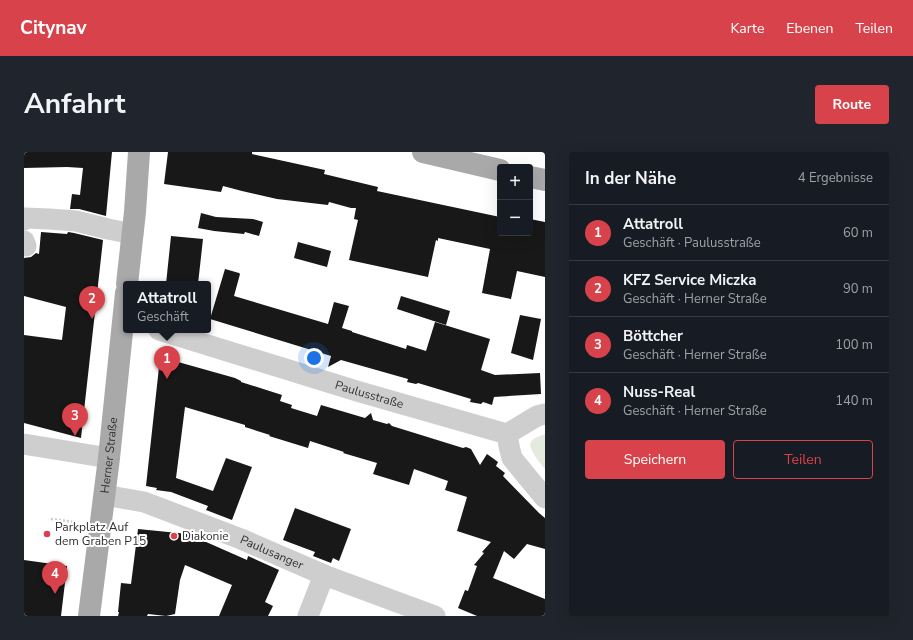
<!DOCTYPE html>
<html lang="de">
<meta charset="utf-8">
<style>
:root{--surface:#171b24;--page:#20242c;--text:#f1f3f6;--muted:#9ea1a6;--line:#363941;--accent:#d8434b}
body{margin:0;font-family:"Nunito Sans",sans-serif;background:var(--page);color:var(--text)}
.controls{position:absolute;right:12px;top:12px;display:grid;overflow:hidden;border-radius:4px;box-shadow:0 4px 16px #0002}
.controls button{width:36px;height:36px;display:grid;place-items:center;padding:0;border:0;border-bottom:1px solid var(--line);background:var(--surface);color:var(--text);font:20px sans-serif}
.you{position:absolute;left:290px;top:206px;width:14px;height:14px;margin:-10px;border:3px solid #fff;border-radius:50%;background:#1a73e8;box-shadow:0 0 0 6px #1a73e833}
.badge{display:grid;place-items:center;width:26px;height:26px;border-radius:50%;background:var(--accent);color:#fff;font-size:13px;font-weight:700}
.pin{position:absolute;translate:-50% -33px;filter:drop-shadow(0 1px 2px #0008)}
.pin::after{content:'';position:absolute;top:21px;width:14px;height:12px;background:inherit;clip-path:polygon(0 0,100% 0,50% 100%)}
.popup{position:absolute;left:99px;top:129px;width:88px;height:52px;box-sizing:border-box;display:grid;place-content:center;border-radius:4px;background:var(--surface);filter:drop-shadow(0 1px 3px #0005);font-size:13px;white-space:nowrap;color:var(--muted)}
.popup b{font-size:15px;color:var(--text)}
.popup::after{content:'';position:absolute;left:50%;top:100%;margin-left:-8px;border:8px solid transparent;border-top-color:var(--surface)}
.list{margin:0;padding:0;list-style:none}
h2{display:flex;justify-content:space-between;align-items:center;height:52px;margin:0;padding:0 16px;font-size:17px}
h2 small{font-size:13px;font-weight:400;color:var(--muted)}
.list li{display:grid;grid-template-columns:26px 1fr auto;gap:12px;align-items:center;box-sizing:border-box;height:56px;padding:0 16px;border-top:1px solid var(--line)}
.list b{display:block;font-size:15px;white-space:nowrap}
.list p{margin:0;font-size:13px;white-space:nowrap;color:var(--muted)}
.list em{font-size:13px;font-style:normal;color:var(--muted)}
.actions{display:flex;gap:8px;padding:12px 16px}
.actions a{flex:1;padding:9px 0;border:1px solid var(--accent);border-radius:4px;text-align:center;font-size:14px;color:var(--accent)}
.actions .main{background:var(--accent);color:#fff}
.map{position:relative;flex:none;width:521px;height:464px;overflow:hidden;border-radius:4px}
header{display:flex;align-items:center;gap:24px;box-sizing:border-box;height:56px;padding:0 20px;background:var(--accent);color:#fff}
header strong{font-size:19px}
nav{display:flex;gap:22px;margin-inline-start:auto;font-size:14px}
.intro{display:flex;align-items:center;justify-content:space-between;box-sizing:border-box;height:96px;padding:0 24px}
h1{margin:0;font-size:28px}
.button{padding:10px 18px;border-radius:4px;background:var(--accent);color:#fff;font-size:14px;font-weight:700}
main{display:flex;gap:24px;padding:0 24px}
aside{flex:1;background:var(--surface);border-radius:4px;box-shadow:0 4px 16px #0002}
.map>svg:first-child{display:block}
.green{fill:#e4eade}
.building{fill:#181818}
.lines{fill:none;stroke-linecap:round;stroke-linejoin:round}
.path{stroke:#cbcbcb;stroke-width:2.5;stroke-dasharray:2 2;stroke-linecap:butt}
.minor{stroke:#cecece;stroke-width:21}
.major{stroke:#a9a9a9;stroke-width:22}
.poi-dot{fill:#d8434b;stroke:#fff;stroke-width:1.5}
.labels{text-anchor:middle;stroke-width:4;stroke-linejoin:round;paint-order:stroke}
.street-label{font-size:12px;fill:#313131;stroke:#fff}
.poi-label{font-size:12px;fill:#313131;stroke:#fff;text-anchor:start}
</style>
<header>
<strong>Citynav</strong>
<nav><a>Karte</a><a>Ebenen</a><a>Teilen</a></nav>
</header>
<div class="intro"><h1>Anfahrt</h1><a class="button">Route</a></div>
<main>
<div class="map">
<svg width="521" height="464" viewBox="0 0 521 464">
<rect width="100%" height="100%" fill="#fff"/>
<path class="green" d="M521,282V317C517,312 503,296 507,290C510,285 517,284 521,282Z"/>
<path class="building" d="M0,0H88L82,64L55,57H46L48,42L56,43L59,16L43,15L0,16Z
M144,0H228V2L301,18L300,22L354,35L353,39L476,65V81H506V67L521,70V125L493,119L487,147L458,141L466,97L414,86V89L412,88L404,125L325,108L334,68L330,67L332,56H327L305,50L304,53L253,47L218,39L199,34L197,40L140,32Z
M177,61L192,65L229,67L239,70L235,84L221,80L220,82L190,79L174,76Z
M17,80L43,82L44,80L50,81L79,88L57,286L0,271V183L38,188L42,155L0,144V106L7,105L12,101L15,102Z
M147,84L179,87L174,132H142Z
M274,90L307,99L303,115L270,106Z
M201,117L215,121L216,122L210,144L304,172L310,150L325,154L318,176L328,179V180L382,197L383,193L402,199L411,170L466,187L457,218L471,223L516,221L517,242L470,245L468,253L459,250L457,252L446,250L447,247L394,231L392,232L383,230L384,227L317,208L304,215L307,204L186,167Z
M377,144L426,159L422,173L373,157Z
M496,163L517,167L509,208L487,201Z
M136,206L147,208L211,226L217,229V230L258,243L256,249L268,253L267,256L293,264L297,253L341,266L347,261L349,268L363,272L365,271L368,274L439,296L442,295L447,297L456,313L463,302L474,310L472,314L481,321L479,324L515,361L521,366V397L503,392L490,407L480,399L469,426L521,447V464H453L434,456L441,438L444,439L453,414L450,413L460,401L458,400L467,390L433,379L443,345L421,338L424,329L390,317L385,333L349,322L353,311L319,301L320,300L286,289L284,296L245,284L246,283L221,275V273L161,255L152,326L189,339L202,306L228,315L208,368L182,358L184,354L147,340L132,338L133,336L122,334Z
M271,356L327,377L315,409L309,406L307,411L289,404L291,400L259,388Z
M114,377L164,382L223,408L224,404L255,418L241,450L249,454L244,464H195L208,433L161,413L156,428L151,462L142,464L124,462L123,464H94L95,460H94L97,431L107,432Z
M0,408L43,414L37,464H0Z"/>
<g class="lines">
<path class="path" d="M27,367L51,370"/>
<g class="minor">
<path d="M0,68L1,66L25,67L52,69L84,77L109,82"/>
<path d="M0,89L2,94"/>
<path id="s1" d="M135,178L336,240L483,282"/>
<path d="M483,282L485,294L488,306L505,327L521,346"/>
<path d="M483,282L513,264L521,262"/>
<path d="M0,292L85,306"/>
<path id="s2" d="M80,343L120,350L217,387L300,423L411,464"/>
<path d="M284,464L300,423"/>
</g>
<g class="major">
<path d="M399,0L476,18"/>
<path d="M506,25L521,28"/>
<path d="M103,132L111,60L115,0"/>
<path id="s3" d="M65,464L85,306L102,141"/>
</g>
</g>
<g class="poi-dot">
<circle cx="23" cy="382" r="4"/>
<circle cx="150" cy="384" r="4"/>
</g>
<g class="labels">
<g class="street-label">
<text dy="4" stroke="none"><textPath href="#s1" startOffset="220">Paulusstraße</textPath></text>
<text dy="4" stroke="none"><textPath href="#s3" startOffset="162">Herner Straße</textPath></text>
<text dy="4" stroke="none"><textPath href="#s2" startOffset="178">Paulusanger</textPath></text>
</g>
<g class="poi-label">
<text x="31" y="379">Parkplatz Auf<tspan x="31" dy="14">dem Graben P15</tspan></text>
<text x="158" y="388">Diakonie</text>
</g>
</g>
</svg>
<div class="controls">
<button>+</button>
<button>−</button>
</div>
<div class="you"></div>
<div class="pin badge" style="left:143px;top:227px">1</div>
<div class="popup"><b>Attatroll</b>Geschäft</div>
<div class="pin badge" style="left:68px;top:167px">2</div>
<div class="pin badge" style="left:51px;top:284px">3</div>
<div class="pin badge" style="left:31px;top:442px">4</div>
</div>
<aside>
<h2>In der Nähe<small>4 Ergebnisse</small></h2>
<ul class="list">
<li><span class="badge">1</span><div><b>Attatroll</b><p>Geschäft · Paulusstraße</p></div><em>60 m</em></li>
<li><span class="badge">2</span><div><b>KFZ Service Miczka</b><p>Geschäft · Herner Straße</p></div><em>90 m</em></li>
<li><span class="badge">3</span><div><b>Böttcher</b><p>Geschäft · Herner Straße</p></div><em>100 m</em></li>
<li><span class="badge">4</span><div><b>Nuss-Real</b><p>Geschäft · Herner Straße</p></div><em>140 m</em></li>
</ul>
<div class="actions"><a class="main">Speichern</a><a>Teilen</a></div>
</aside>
</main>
